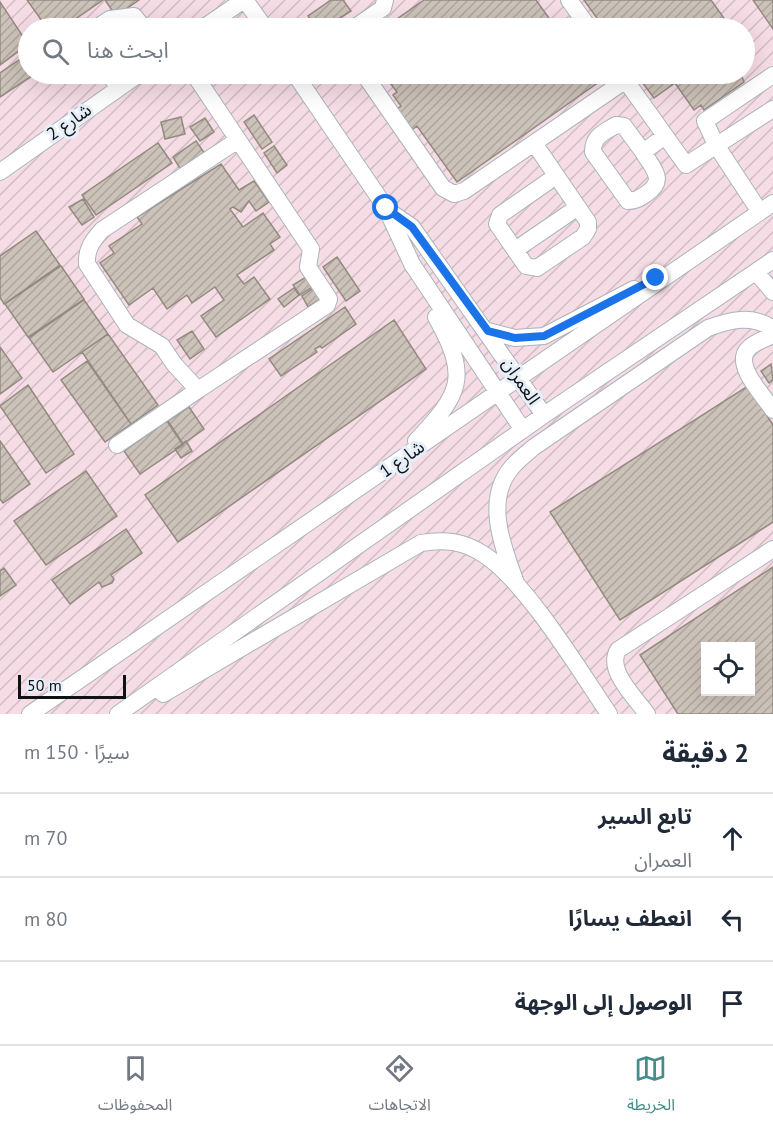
<!DOCTYPE html>
<html lang="ar">
<meta charset="utf-8">
<style>
:root{--surface:#fff;--page:#f6f6f7;--text:#1f2937;--muted:#747a83;--line:#e0e1e3;--accent:#468d89}
body{margin:0;font-family:"PT Sans","Noto Sans Arabic",sans-serif;background:var(--page);color:var(--text);direction:rtl}
.controls{position:absolute;right:18px;bottom:18px;display:grid;overflow:hidden;border-radius:0px;box-shadow:0 6px 24px #0002}
.controls button{width:54px;height:54px;display:grid;place-items:center;padding:0;border:0;border-bottom:2px solid var(--line);background:var(--surface);color:var(--text);font:30px sans-serif}
.scale{position:absolute;left:18px;bottom:15px;width:108px;box-sizing:border-box;padding-left:6px;border:3px solid #0e1215;border-top:0;font-size:16px;line-height:21px;white-space:nowrap;color:#0e1215;-webkit-text-stroke:4px #e6eff9;paint-order:stroke}
.stop{position:absolute;width:18px;height:18px;margin:-14px;border:4px solid #1a73e8;border-radius:50%;background:#fff}
.stop.end{background:#1a73e8;border-color:#fff;box-shadow:0 2px 6px #0008}
.list{margin:0;padding:0;list-style:none}
h2{display:flex;justify-content:space-between;align-items:center;height:78px;margin:0;padding:0 24px;font-size:26px}
h2 small{font-size:20px;font-weight:400;color:var(--muted)}
.list li{display:grid;grid-template-columns:39px 1fr auto;gap:18px;align-items:center;box-sizing:border-box;height:84px;padding:0 24px;border-top:2px solid var(--line)}
.list b{display:block;font-size:22px;white-space:nowrap}
.list p{margin:0;font-size:20px;white-space:nowrap;color:var(--muted)}
.list em{font-size:20px;font-style:normal;color:var(--muted)}
.icon{flex:none;width:33px;height:33px;fill:none;stroke:currentColor;stroke-width:2;stroke-linecap:round;stroke-linejoin:round}
.map{position:relative;flex:none;width:773px;height:714px;overflow:hidden;direction:ltr}
.search{position:absolute;background:var(--surface);box-shadow:0 6px 24px #0002;left:18px;right:18px;top:18px;height:66px;display:flex;align-items:center;gap:15px;box-sizing:border-box;padding:0 21px;border-radius:33px;color:var(--muted);font-size:22px}
.sheet{height:330px;background:var(--surface)}
nav{display:flex;justify-content:space-around;align-items:center;box-sizing:border-box;height:84px;border-top:2px solid var(--line);background:var(--surface);font-size:16px;color:var(--muted)}
nav a{display:grid;justify-items:center;gap:3px}
nav .on{color:var(--accent)}
.map>svg:first-child{display:block}
.industrial{fill:url(#industrial-furrows);fill-rule:evenodd}
.building{fill:url(#building-hatch);stroke:#938a81;stroke-width:1.5;fill-rule:evenodd}
.lines{fill:none;stroke-linecap:round;stroke-linejoin:round}
.minor-casing{stroke:#abb4bd;stroke-width:18}
.minor{stroke:#fff;stroke-width:16}
.route{stroke:#1a73e8;stroke-width:8}
.labels{text-anchor:middle;stroke-width:6;stroke-linejoin:round;paint-order:stroke}
.street-label{font-size:18px;fill:#0e1215;stroke:#e6eff9}
</style>
<div class="map">
<svg width="773" height="714" viewBox="0 0 773 714">
<defs>
<pattern id="industrial-furrows" width="10" height="10" patternUnits="userSpaceOnUse" patternTransform="scale(1.5)"><rect width="10" height="10" fill="#f6dce5"/><path d="M-1 1l2-2M0 10L10 0M9 11l2-2" fill="none" stroke="#d2bcc4"/></pattern>
<pattern id="building-hatch" width="6" height="6" patternUnits="userSpaceOnUse" patternTransform="scale(1.5)"><rect width="6" height="6" fill="#ccc2b9"/><path d="M-1 1l2-2M0 6l6-6M5 7l2-2" fill="none" stroke="#aea69e"/></pattern>
</defs>
<rect width="100%" height="100%" fill="#e6eff9"/>
<path class="industrial" d="M0,0H773V714H0ZM28,28H744V74H28ZM706,646H750V692H706Z"/>
<path class="building" d="M27,0H103L77,18L85,28H47Z
M105,0H139L116,16Z
M331,0H343L351,11L324,28H317L308,16Z
M424,0H536L556,28H384Z
M584,0H711L731,28H604Z
M753,0H773V29Z
M0,2L28,44L0,65Z
M28,54V74H35L0,97V73Z
M383,74H588L596,84L457,182L417,126L409,132L394,111L401,106L393,95L397,92Z
M636,74H741L744,82L704,110L701,105L694,110L675,83L654,98Z
M254,115L272,142L262,149L244,122Z
M181,117L185,134L165,139L161,122Z
M205,118L214,132L200,141L190,127Z
M196,141L205,154L181,170L173,157Z
M158,143L172,163L96,215L82,195Z
M274,146L287,165L277,173L264,153Z
M221,164L239,190L254,181L269,202L256,211L249,201L241,212L233,207L230,209L243,227L263,213L280,237L270,244L274,250L237,275L244,284L254,277L270,299L216,337L201,316L224,300L215,287L192,303L187,295L167,309L153,288L129,305L100,263L114,253L109,246L142,224L137,217Z
M83,199L94,217L82,225L69,207Z
M36,231L60,265L4,304L0,297V256Z
M337,257L360,291L346,301L323,267Z
M61,266L84,299L28,337L5,304Z
M306,277L312,287L300,295L293,285Z
M315,287L322,298L308,307L302,296Z
M294,288L299,295L284,307L278,299Z
M84,300L108,334L53,372L29,338Z
M345,307L356,324L322,348L320,346L315,349L317,352L281,376L269,359Z
M394,320L426,369L178,542L145,495Z
M192,331L204,349L190,359L177,340Z
M108,334L158,405L131,424L82,352Z
M0,347L22,378L0,394Z
M87,361L131,424L105,442L61,380Z
M771,364L773,380L769,383L761,371Z
M28,385L74,454L46,473L0,406Z
M748,386L773,425V522L620,620L550,512Z
M189,407L204,429L183,444L168,421Z
M167,421L183,445L140,474L124,451Z
M0,441L30,484L3,503L0,499Z
M186,441L192,451L181,458L175,449Z
M86,471L117,516L46,565L14,521Z
M126,529L142,553L111,575L114,579L112,583L102,587L99,582L70,604L52,580Z
M773,567V714H678L640,655ZM706,646H750V692H706Z
M4,568L16,585L0,596V571Z"/>
<g class="lines">
<g class="minor-casing">
<path id="minor" d="M245,0L265,28
M569,0L589,28
M96,28L110,19L134,16L144,28
M203,28L244,0
M354,28L383,8L385,0
M109,74L118,88
M194,74L311,249L308,267L329,299L327,305L198,390L174,364L162,346L127,325L87,264C86,249 93,240 102,230L238,140
M295,74L386,208L412,264L523,430
M364,74L443,188L454,194L464,191L626,80
M621,74L686,165L773,109
M534,143L588,222V229L583,237L537,268L526,266L497,224L500,215L556,176
M643,152L624,126L616,125C603,133 593,136 593,152L628,201C636,201 640,198 646,194C667,180 653,169 643,152L665,136
M0,172L139,74
M386,209L412,227L544,415
M760,212L716,145L705,121L773,75
M515,250L578,207
M756,272L773,292
M488,331L515,338L544,336L634,289
M773,335C765,339 754,342 748,349C733,365 764,396 773,410
M416,441C461,393 470,378 436,317
M117,445L198,390
M516,583C503,547 483,499 513,466C519,459 527,453 534,447L708,328C730,320 752,314 773,329
M163,694L421,543C444,539 463,541 483,554C525,580 580,671 609,714
M30,714L773,203
M118,714L544,415L773,260
M647,714C635,697 606,670 618,650L773,549"/>
</g>
<use href="#minor" class="minor"/>
</g>
<g class="lines">
<path class="route" d="M386,208L412,227L488,331L515,338L544,336L656,278"/>
</g>
<g class="labels">
<g class="street-label">
<text transform="translate(69 122) rotate(-35)" y="6">شارع 2</text>
<text transform="translate(521 381) rotate(56)" y="6">العمران</text>
<text transform="translate(402 459) rotate(-35)" y="6">شارع 1</text>
</g>
</g>
</svg>
<div class="controls">
<button><svg class="icon" aria-label="locate" viewBox="0 0 24 24"><circle cx="12" cy="12" r="6"/><path d="M12 2v4M12 18v4M2 12h4M18 12h4"/></svg></button>
</div>
<div class="scale">50 m</div>
<div class="stop" style="left:386px;top:208px"></div>
<div class="stop end" style="left:656px;top:278px"></div>
<div class="search"><svg class="icon" aria-label="search" viewBox="0 0 24 24"><circle cx="10" cy="10" r="6"/><path d="M15 15l6 6"/></svg>ابحث هنا</div>
</div>
<section class="sheet">
<h2>2 دقيقة<small>سيرًا · 150 m</small></h2>
<ul class="list">
<li><svg class="icon" aria-label="ahead" viewBox="0 0 24 24"><path d="M12 20V5M6 11l6-6 6 6"/></svg><div><b>تابع السير</b><p>العمران</p></div><em>70 m</em></li>
<li><svg class="icon" aria-label="left" viewBox="0 0 24 24"><path d="M17 20v-9H6M10 6l-5 5 5 5"/></svg><div><b>انعطف يسارًا</b></div><em>80 m</em></li>
<li><svg class="icon" aria-label="arrive" viewBox="0 0 24 24"><path d="M6 21V4h12l-3 4 3 4H6"/></svg><div><b>الوصول إلى الوجهة</b></div></li>
</ul>
</section>
<nav>
<a class="on"><svg class="icon" aria-label="map" viewBox="0 0 24 24"><path d="M3 6l6-2 6 2 6-2v14l-6 2-6-2-6 2zM9 4v14M15 6v14"/></svg>الخريطة</a>
<a><svg class="icon" aria-label="directions" viewBox="0 0 24 24"><path d="M12 3l9 9-9 9-9-9zM9 14v-3h6M13 9l2 2-2 2"/></svg>الاتجاهات</a>
<a><svg class="icon" aria-label="saved" viewBox="0 0 24 24"><path d="M7 4h10v16l-5-4-5 4z"/></svg>المحفوظات</a>
</nav>
